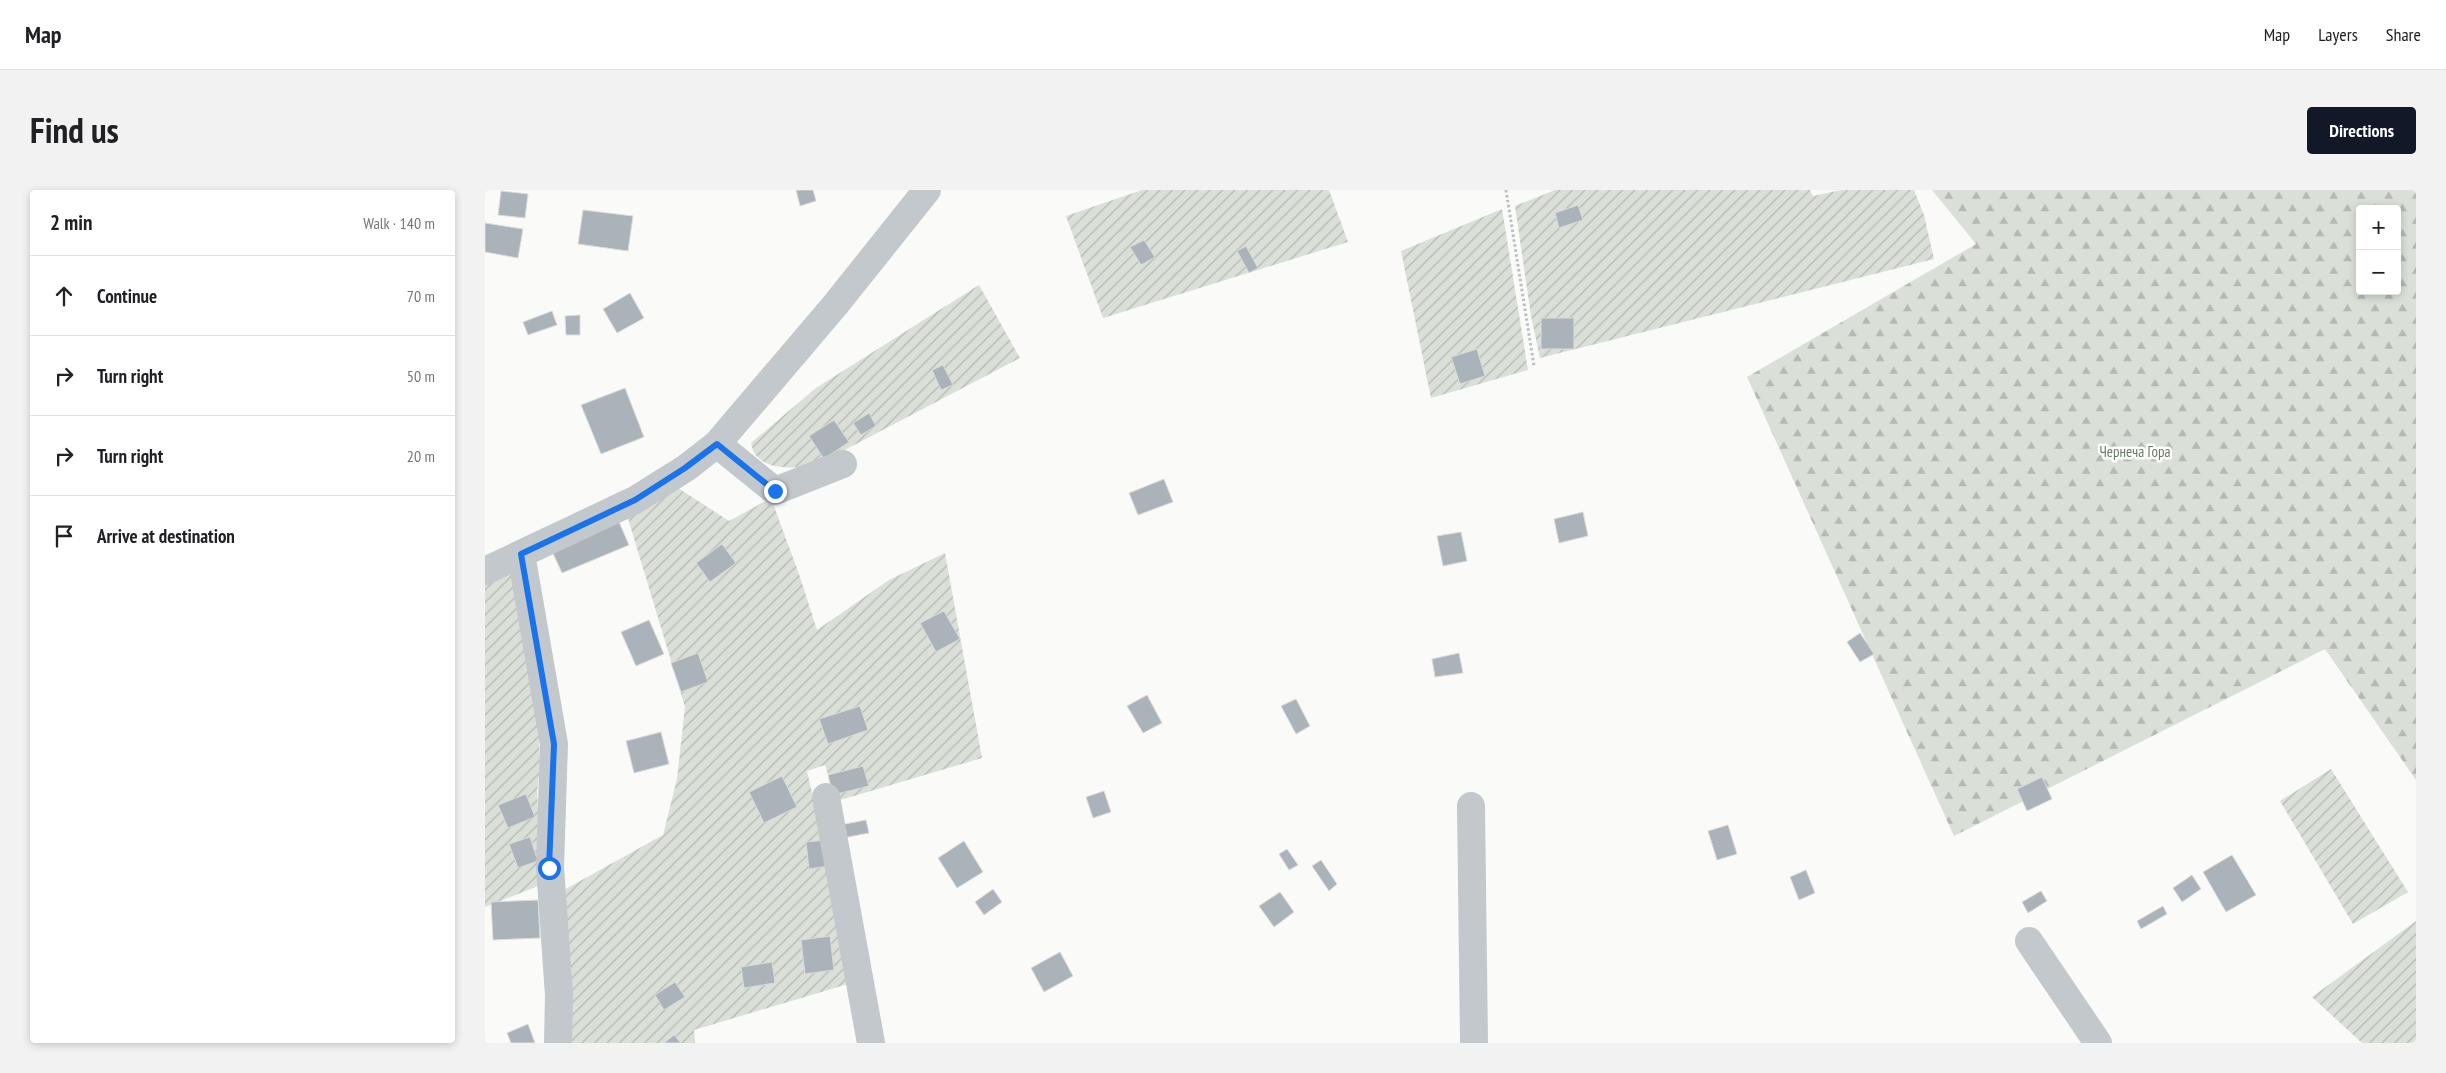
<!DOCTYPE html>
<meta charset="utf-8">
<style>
:root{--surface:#fff;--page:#f2f2f2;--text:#202124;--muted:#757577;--line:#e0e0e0;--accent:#111827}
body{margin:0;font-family:"PT Sans Narrow",sans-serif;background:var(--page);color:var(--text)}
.controls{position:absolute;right:15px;top:15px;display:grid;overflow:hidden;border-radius:5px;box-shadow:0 2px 8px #0003}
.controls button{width:45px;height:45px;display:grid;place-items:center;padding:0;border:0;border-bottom:1px solid var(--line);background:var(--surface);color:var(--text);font:25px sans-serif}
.stop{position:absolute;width:15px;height:15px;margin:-11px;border:4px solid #1a73e8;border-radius:50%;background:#fff}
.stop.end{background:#1a73e8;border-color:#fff;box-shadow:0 1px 5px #0008}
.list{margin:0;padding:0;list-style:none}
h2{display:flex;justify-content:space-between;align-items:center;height:65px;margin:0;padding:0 20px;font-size:21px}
h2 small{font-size:16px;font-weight:400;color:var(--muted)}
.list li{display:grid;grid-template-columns:32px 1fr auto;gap:15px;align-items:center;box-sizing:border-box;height:80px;padding:0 20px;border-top:1px solid var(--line)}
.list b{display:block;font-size:19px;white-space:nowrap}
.list em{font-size:16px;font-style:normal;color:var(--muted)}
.icon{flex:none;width:28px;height:28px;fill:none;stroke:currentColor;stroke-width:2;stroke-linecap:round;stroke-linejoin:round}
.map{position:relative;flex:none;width:1931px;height:853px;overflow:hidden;border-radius:5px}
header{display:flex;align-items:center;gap:30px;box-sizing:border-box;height:70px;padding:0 25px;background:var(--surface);border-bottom:1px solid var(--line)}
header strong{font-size:24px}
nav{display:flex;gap:28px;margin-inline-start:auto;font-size:18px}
.intro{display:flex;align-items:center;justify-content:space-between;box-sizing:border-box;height:120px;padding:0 30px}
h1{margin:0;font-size:35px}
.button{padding:12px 22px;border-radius:5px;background:var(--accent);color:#fff;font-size:18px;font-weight:700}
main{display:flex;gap:30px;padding:0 30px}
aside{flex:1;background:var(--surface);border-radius:5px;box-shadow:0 2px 8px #0003}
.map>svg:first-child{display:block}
.forest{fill:url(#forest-firs);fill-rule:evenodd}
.garden{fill:url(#garden-furrows)}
.building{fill:#aab3b9;stroke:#dcdcda}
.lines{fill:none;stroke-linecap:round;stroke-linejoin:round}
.path{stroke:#bbbfc2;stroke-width:3;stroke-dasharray:2.5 2.5;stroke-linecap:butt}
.minor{stroke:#c3c8cc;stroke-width:28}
.route{stroke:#1a73e8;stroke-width:6}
.labels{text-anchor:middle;stroke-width:5;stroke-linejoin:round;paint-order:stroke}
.park-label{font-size:15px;fill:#687a64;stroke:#fff}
</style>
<header>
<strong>Map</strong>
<nav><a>Map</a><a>Layers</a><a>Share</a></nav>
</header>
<div class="intro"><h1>Find us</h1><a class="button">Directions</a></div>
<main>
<aside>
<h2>2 min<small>Walk · 140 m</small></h2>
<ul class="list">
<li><svg class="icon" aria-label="ahead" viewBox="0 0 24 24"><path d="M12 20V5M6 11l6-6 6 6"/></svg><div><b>Continue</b></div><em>70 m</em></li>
<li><svg class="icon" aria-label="right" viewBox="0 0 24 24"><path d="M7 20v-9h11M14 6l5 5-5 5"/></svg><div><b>Turn right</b></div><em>50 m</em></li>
<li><svg class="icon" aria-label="right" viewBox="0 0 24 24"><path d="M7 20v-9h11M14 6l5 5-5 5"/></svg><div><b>Turn right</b></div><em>20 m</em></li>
<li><svg class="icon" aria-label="arrive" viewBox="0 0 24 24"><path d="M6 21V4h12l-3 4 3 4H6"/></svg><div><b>Arrive at destination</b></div></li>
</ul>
</aside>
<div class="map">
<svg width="1931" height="853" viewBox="0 0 1931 853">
<defs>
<pattern id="forest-firs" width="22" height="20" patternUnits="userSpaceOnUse" patternTransform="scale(1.25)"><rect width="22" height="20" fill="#dadfd7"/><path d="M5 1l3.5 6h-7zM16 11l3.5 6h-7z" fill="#b4b9b4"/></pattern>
<pattern id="garden-furrows" width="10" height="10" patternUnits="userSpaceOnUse" patternTransform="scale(1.25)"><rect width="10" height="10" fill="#dadfd7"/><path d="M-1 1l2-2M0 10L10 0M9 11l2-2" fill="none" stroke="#b4b9b4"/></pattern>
</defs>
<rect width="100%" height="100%" fill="#fafaf8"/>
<path class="forest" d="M1447,0H1931V590L1840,459L1469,646L1262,187L1491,54ZM1875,19H1912V101H1875Z"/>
<path class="garden" d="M657,0H844L863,52L618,128L581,26Z
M1070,0H1325L1328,6L1356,0H1429L1439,25L1449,69L1055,168L1046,126L1030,16Z
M1017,19L1043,180L946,208L916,61Z
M494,95L535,168L333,274C310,279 271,283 266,253L331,198Z
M187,294L244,331L286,308L315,387L332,440L404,390L460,363L497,568L352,611L340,575L322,581L345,680L363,794L209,840L210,853H83L77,701L178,645L192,589L200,517L141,322Z
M21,382L30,387L53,512L55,578L52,601L58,694L0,717V391Z
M1846,579L1923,702L1868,734L1795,611Z
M1931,731V853H1877L1827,807Z"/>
<path class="building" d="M311,0H328L331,11L315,16Z
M16,1L43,4L40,28L13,25Z
M1093,15L1098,30L1074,38L1070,23Z
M98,20L148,26L143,61L93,54Z
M0,33L38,39L33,68L0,62Z
M659,50L670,67L656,75L645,57Z
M761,56L773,78L764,83L752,61Z
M145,103L159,128L132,143L118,119Z
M67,121L72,135L43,145L38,132Z
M95,125V145H81L80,126Z
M1056,128H1089V159H1056Z
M992,159L1000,186L975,194L966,167Z
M458,175L468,195L456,200L447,180Z
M140,198L159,247L116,264L96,215Z
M384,223L391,236L376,245L368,233Z
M349,230L364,252L339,269L324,246Z
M679,289L688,312L653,325L644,303Z
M1098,322L1103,346L1074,353L1069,329Z
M134,332L144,355L77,383L67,361Z
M976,342L982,371L958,376L952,346Z
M237,354L251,373L225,392L211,373Z
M459,421L475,449L451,462L435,433Z
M164,430L179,464L151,476L136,442Z
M1375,443L1389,464L1375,472L1362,452Z
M213,463L223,492L196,502L186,473Z
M974,463L978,483L950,487L947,469Z
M662,505L677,533L658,543L642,516Z
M811,509L825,536L811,544L796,516Z
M375,516L383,540L343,554L334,529Z
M176,542L184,574L149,583L141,551Z
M378,576L384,596L348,605L343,585Z
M297,586L312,617L279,633L264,602Z
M1557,587L1567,609L1542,621L1532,599Z
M619,601L626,622L608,628L601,607Z
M41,604L50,627L23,638L13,615Z
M381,630L384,643L358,648L355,635Z
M1243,635L1252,664L1232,670L1223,641Z
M45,647L53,671L33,678L24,654Z
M341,650L344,676L324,679L321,652Z
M479,651L498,682L472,698L453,668Z
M802,659L813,675L804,680L794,664Z
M1747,665L1771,705L1741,722L1718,682Z
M836,670L852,694L844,701L827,676Z
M1321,680L1330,703L1314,710L1305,687Z
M1707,685L1716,699L1697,712L1688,698Z
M508,699L517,712L499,725L490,712Z
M1556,701L1562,711L1543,723L1537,712Z
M795,702L809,722L789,737L774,716Z
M53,710L55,748L8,750L6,712Z
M1678,716L1682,724L1656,739L1652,731Z
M345,746L349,780L320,784L316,750Z
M575,762L588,786L559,802L546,778Z
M287,772L290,793L259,798L256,777Z
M190,792L200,807L179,820L170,805Z
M43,834L50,853H26L22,843Z
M189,845L196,853H179Z"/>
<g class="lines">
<path class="path" d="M1021,0L1049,176"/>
<path class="minor" d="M232,254L290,301L358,274
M36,364L69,554L65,677L74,805L73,853
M0,381L150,310L201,278L232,254L351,114L442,0
M341,607L386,853
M986,616L989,853
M1544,751L1613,853"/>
</g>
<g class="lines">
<path class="route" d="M64,678L69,554L36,364L150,310L200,278L232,254L290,301"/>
</g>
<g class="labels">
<g class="park-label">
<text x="1650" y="267">Чернеча Гора</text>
</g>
</g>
</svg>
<div class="controls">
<button>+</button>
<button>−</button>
</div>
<div class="stop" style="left:64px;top:678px"></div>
<div class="stop end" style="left:290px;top:301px"></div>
</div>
</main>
